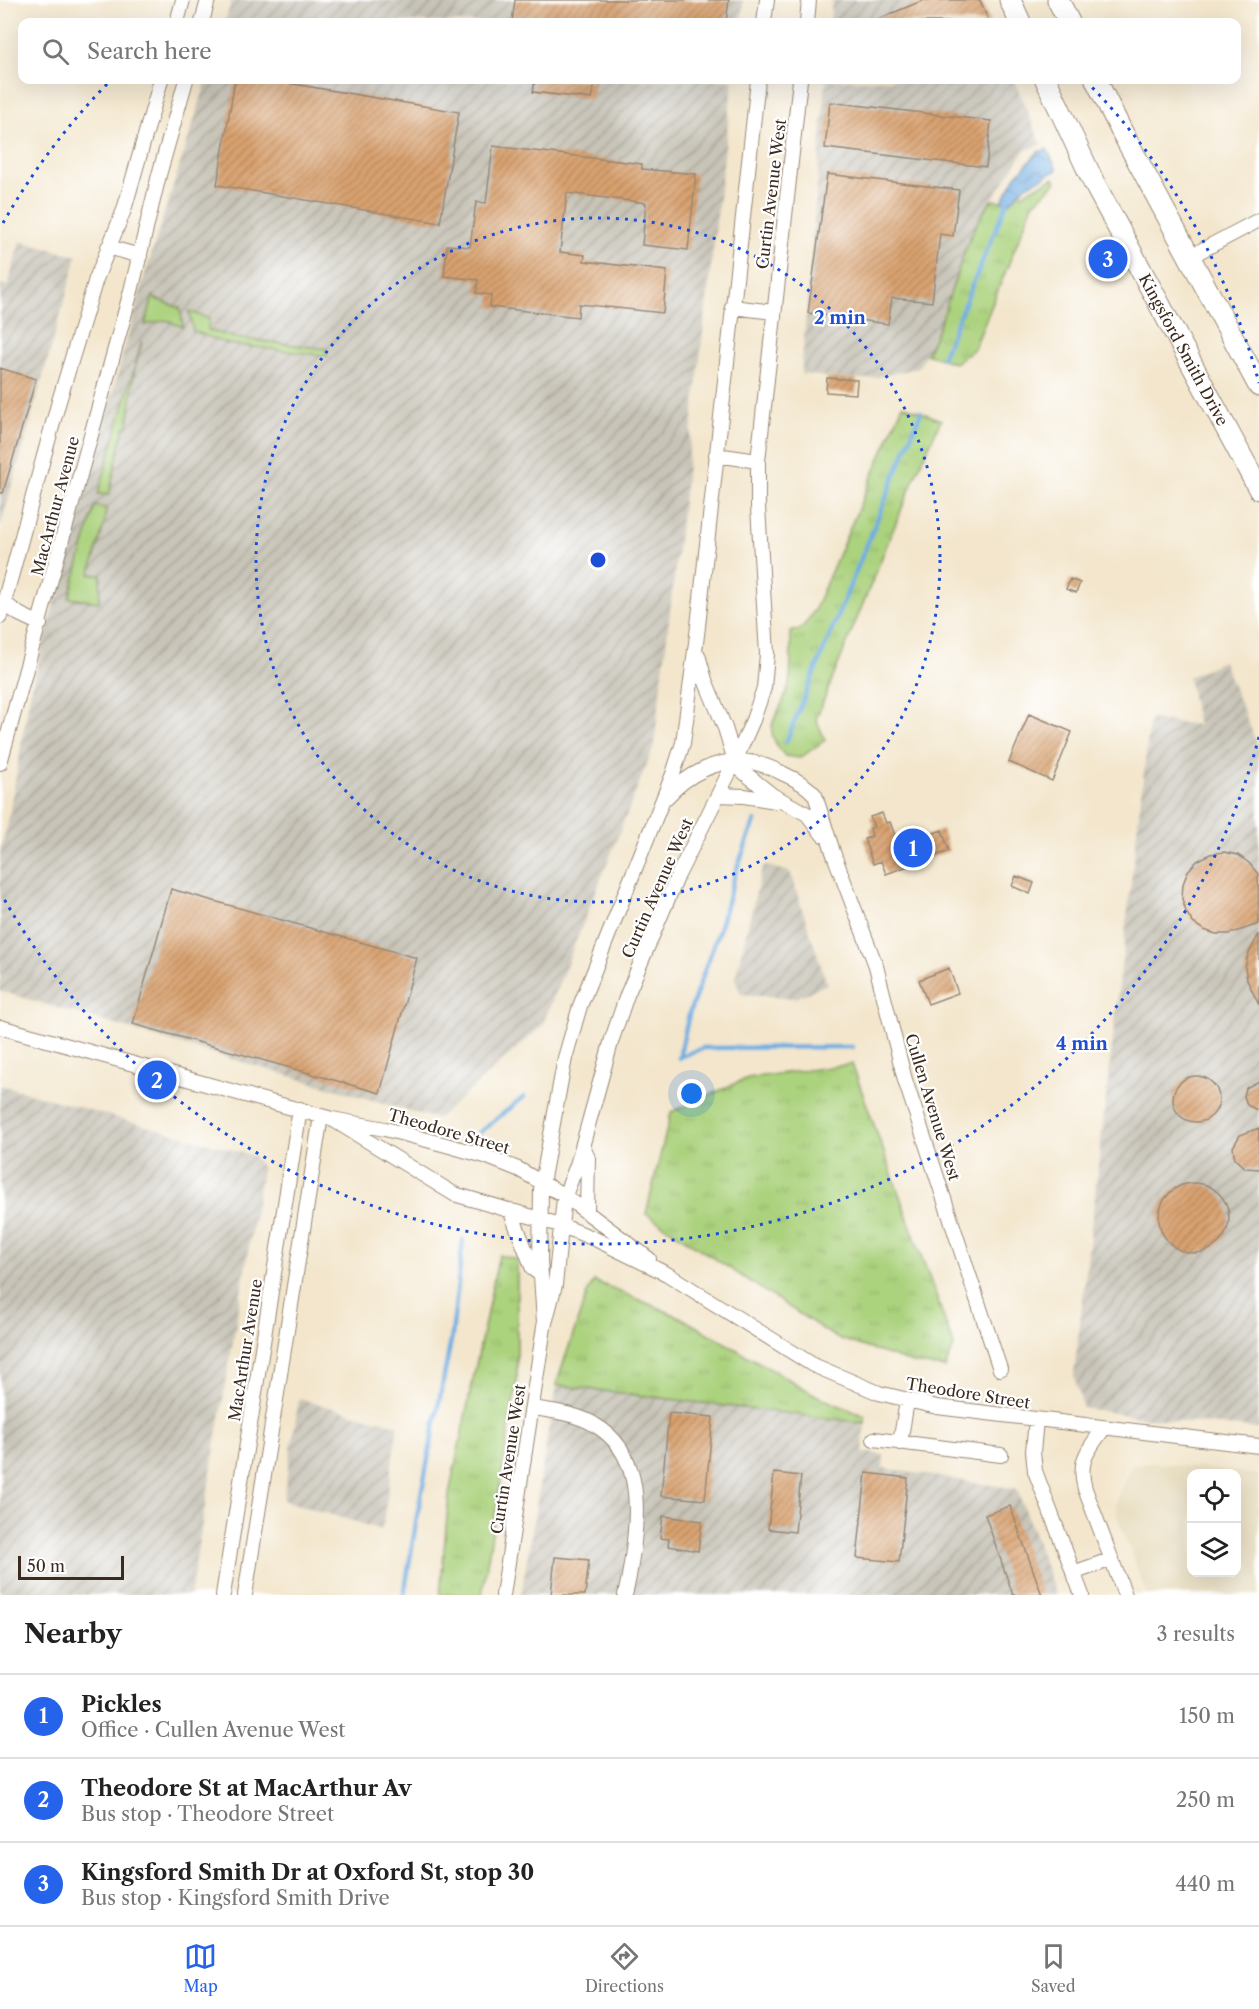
<!DOCTYPE html>
<meta charset="utf-8">
<style>
:root{--surface:#fff;--page:#f2f2f2;--text:#222;--muted:#767676;--line:#e0e0e0;--accent:#2563eb}
body{margin:0;font-family:"Libre Caslon Text",serif;background:var(--page);color:var(--text)}
.controls{position:absolute;right:18px;bottom:18px;display:grid;overflow:hidden;border-radius:12px;box-shadow:0 6px 24px #0002}
.controls button{width:54px;height:54px;display:grid;place-items:center;padding:0;border:0;border-bottom:2px solid var(--line);background:var(--surface);color:var(--text);font:30px sans-serif}
.scale{position:absolute;left:18px;bottom:15px;width:106px;box-sizing:border-box;padding-left:6px;border:3px solid #3b2a1e;border-top:0;font-size:16px;line-height:21px;white-space:nowrap;color:#3b2a1e;-webkit-text-stroke:4px #fff;paint-order:stroke}
.you{position:absolute;left:692px;top:1094px;width:21px;height:21px;margin:-15px;border:4px solid #fff;border-radius:50%;background:#1a73e8;box-shadow:0 0 0 9px #1a73e833}
.badge{display:grid;place-items:center;width:39px;height:39px;border-radius:50%;background:var(--accent);color:#fff;font-size:20px;font-weight:700}
.pin{position:absolute;translate:-50% -50%;border:3px solid #fff;box-shadow:0 2px 6px #0006}
.list{margin:0;padding:0;list-style:none}
h2{display:flex;justify-content:space-between;align-items:center;height:78px;margin:0;padding:0 24px;font-size:26px}
h2 small{font-size:20px;font-weight:400;color:var(--muted)}
.list li{display:grid;grid-template-columns:39px 1fr auto;gap:18px;align-items:center;box-sizing:border-box;height:84px;padding:0 24px;border-top:2px solid var(--line)}
.list b{display:block;font-size:22px;white-space:nowrap}
.list p{margin:0;font-size:20px;white-space:nowrap;color:var(--muted)}
.list em{font-size:20px;font-style:normal;color:var(--muted)}
.icon{flex:none;width:33px;height:33px;fill:none;stroke:currentColor;stroke-width:2;stroke-linecap:round;stroke-linejoin:round}
.map{position:relative;flex:none;width:1259px;height:1595px;overflow:hidden}
.search{position:absolute;background:var(--surface);box-shadow:0 6px 24px #0002;left:18px;right:18px;top:18px;height:66px;display:flex;align-items:center;gap:15px;box-sizing:border-box;padding:0 21px;border-radius:12px;color:var(--muted);font-size:22px}
.sheet{height:330px;background:var(--surface)}
nav{display:flex;justify-content:space-around;align-items:center;box-sizing:border-box;height:84px;border-top:2px solid var(--line);background:var(--surface);font-size:16px;color:var(--muted)}
nav a{display:grid;justify-items:center;gap:3px}
nav .on{color:var(--accent)}
.map>svg:first-child{display:block}
.built{fill:#e6daba;fill-rule:evenodd}
.industrial{fill:url(#industrial-furrows)}
.grass{fill:url(#grass-tufts);stroke:#737e4e;stroke-width:1.5}
.garden{fill:#abd27d;stroke:#737e4e;stroke-width:1.5}
.water{fill:url(#water-waves);stroke:#566c80;stroke-width:1.5}
.lines{fill:none;stroke-linecap:round;stroke-linejoin:round}
.stream{stroke:#70ade2;stroke-width:4.5}
.building{fill:url(#building-hatch)}
.minor-casing{stroke:#978875;stroke-width:16}
.highway-casing{stroke:#978875;stroke-width:23}
.minor{stroke:#fff;stroke-width:14}
.highway{stroke:#fff;stroke-width:21}
.ring{fill:none;stroke:#1d4ed8;stroke-width:3;stroke-dasharray:3 6}
.labels{text-anchor:middle;stroke-width:4.5;stroke-linejoin:round;paint-order:stroke}
.street-label{font-size:16px;fill:#3b2a1e;stroke:#fff}
.centre{fill:#1d4ed8;stroke:#fff;stroke-width:3}
.ring-label{font-size:18px;text-anchor:middle;font-weight:bold;fill:#1d4ed8;stroke:#fff;stroke-width:4.5;stroke-linejoin:round;paint-order:stroke}
</style>
<div class="map">
<svg width="1259" height="1595" viewBox="0 0 1259 1595">
<defs>
<pattern id="industrial-furrows" width="10" height="10" patternUnits="userSpaceOnUse" patternTransform="scale(1.5)"><rect width="10" height="10" fill="#c8c4b8"/><path d="M-1 1l2-2M0 10L10 0M9 11l2-2" fill="none" stroke="#a49f95"/></pattern>
<pattern id="grass-tufts" width="24" height="20" patternUnits="userSpaceOnUse" patternTransform="scale(1.5)"><rect width="24" height="20" fill="#abd27d"/><path d="M3 7l-1-3M5 7V3M7 7l1-3M15 17l-1-3M17 17v-4M19 17l1-3" fill="none" stroke="#94b46c"/></pattern>
<pattern id="water-waves" width="16" height="10" patternUnits="userSpaceOnUse" patternTransform="scale(1.5)"><rect width="16" height="10" fill="#70ade2"/><path d="M0 5q4-4 8 0t8 0" fill="none" stroke="#5d8db7"/></pattern>
<pattern id="building-hatch" width="6" height="6" patternUnits="userSpaceOnUse" patternTransform="scale(1.5)"><rect width="6" height="6" fill="#d9a270"/><path d="M-1 1l2-2M0 6l6-6M5 7l2-2" fill="none" stroke="#b1845b"/></pattern>
</defs>
<rect width="100%" height="100%" fill="#fff"/>
<filter id="ink" filterUnits="userSpaceOnUse"><feTurbulence type="fractalNoise" baseFrequency=".0167" numOctaves="2"/><feDisplacementMap in="SourceGraphic" scale="12" xChannelSelector="R" yChannelSelector="G"/><feConvolveMatrix kernelMatrix="1 2 1 2 8 2 1 2 1" color-interpolation-filters="sRGB"/></filter>
<filter id="wash" filterUnits="userSpaceOnUse"><feTurbulence type="fractalNoise" baseFrequency=".008" numOctaves="4" result="noise"/><feDisplacementMap in="SourceGraphic" scale="24" xChannelSelector="R" yChannelSelector="G"/><feGaussianBlur stdDeviation="1.35" result="paint"/><feColorMatrix in="noise" values="0 0 0 0 0 0 0 0 0 0 0 0 0 0 0 0 0 1.4 0 .05"/><feComposite in="paint" operator="in"/></filter>
<g filter="url(#wash)">
<rect width="100%" height="100%" fill="#f3e6cc"/>
<path class="built" d="M1157,1463L1259,1475V1595H1147L1117,1516L1116,1501L1126,1477L1134,1464ZM1192,1474H1236V1572H1192Z"/>
<path class="industrial" d="M232,0H743L741,22H225Z
M832,0H981L990,22H830Z
M207,80H733L654,746L542,1026L437,1119L0,991V850L7,827L31,688L146,271Z
M826,80H1014L1041,144L1024,151L975,226L942,314L938,331L918,368L868,379H843L801,374Z
M20,241L77,256L0,528V284L8,286Z
M1223,661L1259,749V1429L1140,1417L1083,1408L1074,1375L1150,719L1198,725L1188,677Z
M763,865L790,872L827,984L795,998L741,994L735,978Z
M0,1085L254,1156L262,1169L190,1595H0Z
M556,1385L865,1423L863,1452L884,1455L883,1468L1017,1489L1056,1595H521Z
M299,1399L398,1425L382,1530L283,1500Z"/>
<path class="grass" d="M1054,178L1056,182L1033,204L974,349L955,363L926,354C948,314 955,268 975,227C979,218 986,208 992,200L1010,202L1018,192L1022,195L1031,189Z
M903,405L941,420L913,481L816,719L825,740L800,758L785,756C758,725 779,720 788,688C793,673 790,648 791,631C803,632 809,618 815,609Z
M852,1064L954,1346L945,1368L912,1363L835,1337L646,1214L671,1112L748,1078Z
M499,1255L517,1259V1381L482,1595H440L449,1494Z
M594,1281L680,1317L821,1398L865,1416V1423L556,1385L587,1293Z"/>
<path class="garden" d="M153,296L156,299L180,308L183,327L166,320L145,325Z
M189,311L209,319L208,330L236,338L327,349V356L228,344L193,331Z
M142,341L134,373L128,427H124L109,495L98,494Z
M95,506L106,508L104,525L90,574L101,575L99,602L69,598Z"/>
<path class="water" d="M1047,149L1057,170L1023,188L1010,203L1002,201L1016,176L1039,151L1040,152Z"/>
<g class="lines">
<path class="stream" d="M942,358L1007,202
M786,742L921,412
M679,1057L703,1048L852,1047
M679,1058L689,1014L719,930L736,871L755,821
M480,1132L524,1097
M404,1595L418,1511L452,1335L463,1240"/>
</g>
<g id="blocks">
<path class="building" d="M515,0H729L726,22H512Z
M924,0H980L989,22H871Z
M235,80H270L459,112L440,223L217,185Z
M535,80H595L592,99L533,92Z
M830,102L991,121L986,167L825,148Z
M493,146L642,164V169L696,174L688,250L642,245L646,203L567,193L560,252L585,255L584,261L667,271L663,313L579,304L578,317L490,307L491,295L476,293L478,280L444,276L447,245L470,247L476,202L486,203Z
M827,174L959,190L953,236L940,234L932,302L892,298L888,324L808,313Z
M0,368L36,379L3,493H0Z
M827,378L857,380L856,394L826,392Z
M1070,579L1080,583L1076,593L1066,589Z
M1029,714L1072,732L1052,781L1009,762Z
M882,813L886,823L890,822L899,846L942,830L949,851L886,874L881,861L873,864L864,839L872,836L870,829L874,827L870,817Z
M1224,852L1238,855L1249,863L1258,874L1259,924L1229,934H1216L1204,930L1193,923L1186,912L1182,899L1183,884L1188,871L1197,861L1210,854Z
M1016,876L1034,883L1030,894L1012,886Z
M171,889L417,958L380,1093L133,1024Z
M1259,934V1005L1247,980L1245,967L1248,955Z
M949,968L958,993L928,1004L919,980Z
M1173 1099a23 23 0 1 1 46 0a23 23 0 1 1-46 0Z
M1259,1081V1111L1247,1105L1244,1096L1246,1088Z
M1259,1128V1169L1245,1168L1235,1159L1233,1147L1240,1135Z
M1159 1218a35 35 0 1 1 70 0a35 35 0 1 1-70 0Z
M669,1413L713,1417L705,1500L661,1496Z
M774,1473L801,1476L795,1532L768,1529Z
M866,1473L908,1478L899,1562L857,1558Z
M1010,1506L1042,1595H1013L985,1515Z
M663,1516L702,1521L698,1551L668,1546L669,1539L660,1538Z
M555,1557L589,1560L585,1595H551Z"/>
</g>
</g>
<g filter="url(#ink)">
<use href="#blocks" fill-opacity="0" stroke="#978875" stroke-width="1.5"/>
<g class="lines">
<g class="minor-casing">
<path id="minor" d="M177,22L183,0
M202,22L208,0
M764,22L767,0
M807,22L809,0
M108,247L140,256
M1189,257L1259,220
M732,307L774,312
M716,455L758,461
M4,603L19,614L40,624
M0,617L59,401L96,279L124,210L161,80
M698,655L705,680L725,728L735,761L740,769L772,795L807,814L823,835
M0,763L131,291L159,175L186,80
M718,795L744,796L776,801
M667,797C686,775 719,757 749,762C761,763 774,769 784,774C795,779 807,785 815,795L834,855L876,966L905,1080L1000,1369
M0,1027L332,1119L385,1129L446,1145L485,1156L518,1169L565,1196L649,1259
M332,1119L454,1194L560,1225L595,1239L667,1274L813,1365L879,1393L937,1407L1259,1446
M583,1147L588,1158L587,1211
M510,1210L533,1269L541,1275
M544,1322L540,1260L541,1189L565,1058L580,1006L673,774L683,743L697,635L758,80
M533,1408C552,1411 578,1414 595,1425C640,1451 639,1505 633,1550C631,1565 629,1580 625,1595
M1036,1420L1033,1452L1035,1471L1082,1595
M1104,1428C1088,1450 1077,1461 1085,1489L1125,1595
M874,1439L1001,1455
M900,1443L907,1401
M1073,1573L1112,1559
M223,1595L300,1109
M245,1595L321,1116
M503,1595L544,1327L555,1285L564,1198L577,1165L612,1039L627,995L678,875L735,761L753,720L764,688L767,654L758,507V461L800,80"/>
</g>
<g class="highway-casing">
<g id="highway">
<path d="M1010,0L1020,22"/>
<path d="M1058,0L1069,22"/>
<path id="s1" d="M1046,80L1094,183L1259,489"/>
<path d="M1096,80L1121,130L1259,386"/>
</g>
</g>
<use href="#minor" class="minor"/>
<use href="#highway" class="highway"/>
</g>
</g>
<g class="ring">
<circle cx="598" cy="560" r="342"/>
<path d="M1259 737A684 684 0 0 1 3 897M3 223A684 684 0 0 1 110 81M1086 81A684 684 0 0 1 1259 383"/>
</g>
<g class="labels">
<g class="street-label">
<text transform="translate(771 194) rotate(-83)" y="6">Curtin Avenue West</text>
<text dy="6" stroke="none"><textPath href="#s1" startOffset="303">Kingsford Smith Drive</textPath></text>
<text transform="translate(55 506) rotate(-75)" y="6">MacArthur Avenue</text>
<text transform="translate(657 888) rotate(-66)" y="6">Curtin Avenue West</text>
<text transform="translate(933 1107) rotate(73)" y="6">Cullen Avenue West</text>
<text transform="translate(449 1131) rotate(16)" y="6">Theodore Street</text>
<text transform="translate(245 1350) rotate(-81)" y="6">MacArthur Avenue</text>
<text transform="translate(968 1393) rotate(9)" y="6">Theodore Street</text>
<text transform="translate(508 1459) rotate(-81)" y="6">Curtin Avenue West</text>
</g>
</g>
<circle cx="598" cy="560" r="9" class="centre"/>
<g class="ring-label">
<text x="840" y="324">2 min</text>
<text x="1082" y="1050">4 min</text>
</g>
</svg>
<div class="controls">
<button><svg class="icon" aria-label="locate" viewBox="0 0 24 24"><circle cx="12" cy="12" r="6"/><path d="M12 2v4M12 18v4M2 12h4M18 12h4"/></svg></button>
<button><svg class="icon" aria-label="layers" viewBox="0 0 24 24"><path d="M12 4l9 5-9 5-9-5zM3 14l9 5 9-5"/></svg></button>
</div>
<div class="scale">50 m</div>
<div class="you"></div>
<div class="pin badge" style="left:913px;top:848px">1</div>
<div class="pin badge" style="left:157px;top:1080px">2</div>
<div class="pin badge" style="left:1108px;top:259px">3</div>
<div class="search"><svg class="icon" aria-label="search" viewBox="0 0 24 24"><circle cx="10" cy="10" r="6"/><path d="M15 15l6 6"/></svg>Search here</div>
</div>
<section class="sheet">
<h2>Nearby<small>3 results</small></h2>
<ul class="list">
<li><span class="badge">1</span><div><b>Pickles</b><p>Office · Cullen Avenue West</p></div><em>150 m</em></li>
<li><span class="badge">2</span><div><b>Theodore St at MacArthur Av</b><p>Bus stop · Theodore Street</p></div><em>250 m</em></li>
<li><span class="badge">3</span><div><b>Kingsford Smith Dr at Oxford St, stop 30</b><p>Bus stop · Kingsford Smith Drive</p></div><em>440 m</em></li>
</ul>
</section>
<nav>
<a class="on"><svg class="icon" aria-label="map" viewBox="0 0 24 24"><path d="M3 6l6-2 6 2 6-2v14l-6 2-6-2-6 2zM9 4v14M15 6v14"/></svg>Map</a>
<a><svg class="icon" aria-label="directions" viewBox="0 0 24 24"><path d="M12 3l9 9-9 9-9-9zM9 14v-3h6M13 9l2 2-2 2"/></svg>Directions</a>
<a><svg class="icon" aria-label="saved" viewBox="0 0 24 24"><path d="M7 4h10v16l-5-4-5 4z"/></svg>Saved</a>
</nav>
